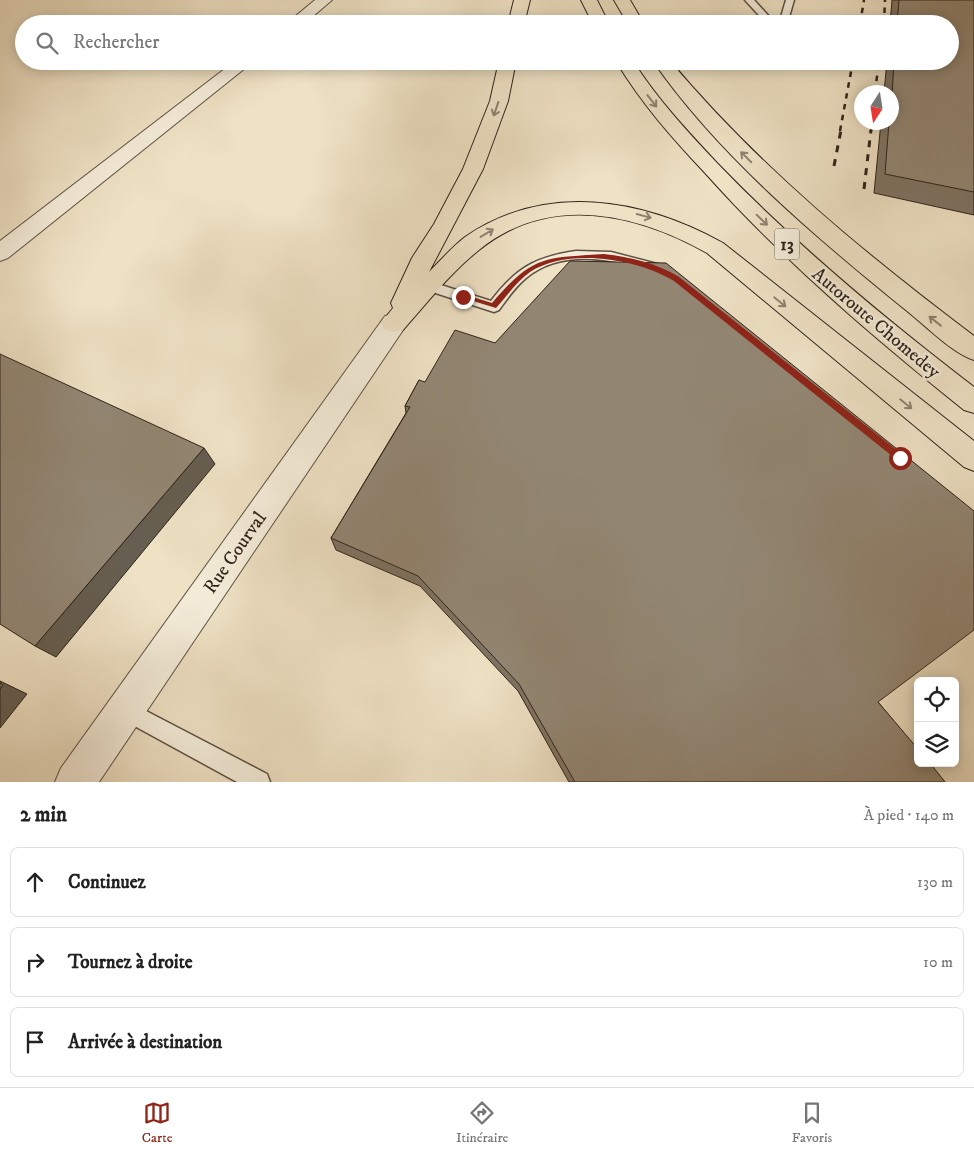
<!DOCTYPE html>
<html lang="fr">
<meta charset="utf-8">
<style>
:root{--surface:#fff;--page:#f6f6f6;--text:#222;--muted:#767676;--line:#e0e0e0;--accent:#8f2418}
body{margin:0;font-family:"IM FELL DW Pica",serif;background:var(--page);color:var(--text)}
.controls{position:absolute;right:15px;bottom:15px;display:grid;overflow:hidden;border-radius:8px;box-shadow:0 2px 12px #0003}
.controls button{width:45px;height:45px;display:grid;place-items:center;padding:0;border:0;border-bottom:1px solid var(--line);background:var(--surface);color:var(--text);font:25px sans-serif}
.compass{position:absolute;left:854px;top:85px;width:45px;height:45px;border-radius:50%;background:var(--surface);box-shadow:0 2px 12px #0003;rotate:192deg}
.stop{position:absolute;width:15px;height:15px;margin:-11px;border:4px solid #8f2418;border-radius:50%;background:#fff}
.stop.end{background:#8f2418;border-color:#fff;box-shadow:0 1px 5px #0008}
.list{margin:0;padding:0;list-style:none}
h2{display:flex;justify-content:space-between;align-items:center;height:65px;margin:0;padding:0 20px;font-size:21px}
h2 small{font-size:16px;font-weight:400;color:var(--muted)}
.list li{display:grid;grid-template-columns:32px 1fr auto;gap:15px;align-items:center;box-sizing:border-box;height:70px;margin:0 10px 10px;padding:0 10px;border:1px solid var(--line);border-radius:8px}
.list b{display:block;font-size:19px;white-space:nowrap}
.list em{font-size:16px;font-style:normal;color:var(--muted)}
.icon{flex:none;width:28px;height:28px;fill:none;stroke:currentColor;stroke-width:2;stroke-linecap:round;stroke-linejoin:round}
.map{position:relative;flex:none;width:974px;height:782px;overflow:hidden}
.search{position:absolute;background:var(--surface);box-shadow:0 2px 12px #0003;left:15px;right:15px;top:15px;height:55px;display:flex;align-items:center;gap:12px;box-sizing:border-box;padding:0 18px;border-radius:28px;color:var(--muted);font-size:19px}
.sheet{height:305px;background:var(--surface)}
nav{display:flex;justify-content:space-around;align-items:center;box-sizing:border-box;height:70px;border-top:1px solid var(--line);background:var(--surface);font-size:14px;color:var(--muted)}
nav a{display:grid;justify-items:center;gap:2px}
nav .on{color:var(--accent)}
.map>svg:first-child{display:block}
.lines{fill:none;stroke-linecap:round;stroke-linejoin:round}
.service-casing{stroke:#5e5245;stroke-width:3}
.minor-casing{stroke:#5e5245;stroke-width:2}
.tertiary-casing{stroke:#5e5245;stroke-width:2}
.motorway-casing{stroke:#2e231b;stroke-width:2}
.service{fill:#f4ecd9;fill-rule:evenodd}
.minor{fill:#f4ecd9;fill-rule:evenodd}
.tertiary{fill:#f4ecd9;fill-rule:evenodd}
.motorway{fill:#eee1c4;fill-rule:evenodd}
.rail-far1{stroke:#2e231b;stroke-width:2.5;stroke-dasharray:5.5 5.5;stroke-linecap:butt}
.rail{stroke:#2e231b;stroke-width:3;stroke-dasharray:7 7;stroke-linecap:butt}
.wall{fill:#7e7363;stroke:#2e231b}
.shaded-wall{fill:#665e50;stroke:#2e231b}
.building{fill:#928673;stroke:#2e231b}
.oneway{stroke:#8e8270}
.route{fill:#8f2418}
.labels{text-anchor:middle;stroke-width:5;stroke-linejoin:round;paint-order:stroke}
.shield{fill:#f4ecd9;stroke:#695f54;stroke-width:1}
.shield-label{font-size:18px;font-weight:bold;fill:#2e231b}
.street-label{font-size:19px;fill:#2e231b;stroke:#f4ecd9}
</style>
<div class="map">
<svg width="974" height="782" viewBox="0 0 974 782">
<rect width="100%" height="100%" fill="#eee1c4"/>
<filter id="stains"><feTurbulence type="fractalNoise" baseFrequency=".004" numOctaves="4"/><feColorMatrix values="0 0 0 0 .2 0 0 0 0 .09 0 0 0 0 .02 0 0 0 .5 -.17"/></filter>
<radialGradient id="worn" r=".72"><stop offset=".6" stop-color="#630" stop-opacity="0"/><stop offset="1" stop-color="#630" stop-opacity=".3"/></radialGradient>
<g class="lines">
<g class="service-casing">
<path id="service" d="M745,0H754L776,24H767Z
M786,0H794L787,24H779Z
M576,251L611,252L665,266L666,269L660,273C618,261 565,246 526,278C515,287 507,299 499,310L494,312L414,286L412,283L419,278L491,301C516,268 535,257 576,251Z
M125,700L267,774L270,782H237L118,717L115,710L118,703Z"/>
</g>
<g class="minor-casing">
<path id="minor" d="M315,0H332L304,24H286Z
M235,61H254L8,258L0,261V241Z"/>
</g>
<g class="tertiary-casing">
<path id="tertiary" d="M394,314L403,316L407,323L403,330L99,782H55L61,768L385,316Z"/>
</g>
<g class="motorway-casing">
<path id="motorway" d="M514,0H530L524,24H508Z
M581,0H597L609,24H593Z
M614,0H630L644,24H628Z
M499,61H516L508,101L483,169L429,272C441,260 452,247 465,237C545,182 642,198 723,243L974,441V471L964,467L707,253C636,213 549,193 479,250C451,272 427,303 403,330L394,332L385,330L381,323L393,308L391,303L412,258L434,224L463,169L490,101Z
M616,61H633C657,99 687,131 717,163C796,245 884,318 974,387V413L964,410C873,337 784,261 706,174C673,139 641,103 616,61Z
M653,61H670C759,167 864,253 974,336V360C952,353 926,326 907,311C818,239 718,155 653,61Z"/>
</g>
<use href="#service" class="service"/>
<use href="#minor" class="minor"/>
<use href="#tertiary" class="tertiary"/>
<use href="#motorway" class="motorway"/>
<path class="rail-far1" d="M860,24L864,0
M884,24L885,0
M875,92L879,61
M840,131L853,61
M871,131L872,122"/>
<path class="rail" d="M834,166L841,130
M864,189L871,130"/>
</g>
<path class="wall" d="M892,0H974V215L874,193L881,122H892V92H884L887,61H950V24H890Z
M419,380L878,702L945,782H569L518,691L420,586L336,550L331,538L406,413L405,406Z"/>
<path class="shaded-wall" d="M204,448L215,464L56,657L35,646Z
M0,681L27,694L0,728Z"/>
<path class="building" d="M899,0H974V192L885,174L889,122H892V95L894,61H950V24H897Z
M570,261L666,263L974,511V630L878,702L918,749V763H930L945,782H575L519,684L418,576L331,538L410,407L405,406L419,380L425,382L455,330L495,343Z
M0,354L204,448L35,646L0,624Z
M0,683L3,685L0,689Z"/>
<defs><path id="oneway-shaft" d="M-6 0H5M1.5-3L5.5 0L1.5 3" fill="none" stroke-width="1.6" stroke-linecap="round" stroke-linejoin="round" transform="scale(1.25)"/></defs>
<g class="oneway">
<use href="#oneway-shaft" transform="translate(652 101) rotate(52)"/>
<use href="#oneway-shaft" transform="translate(496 109) rotate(109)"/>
<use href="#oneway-shaft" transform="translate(746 157) rotate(-135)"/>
<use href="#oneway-shaft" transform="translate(644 216) rotate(15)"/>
<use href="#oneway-shaft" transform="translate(762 220) rotate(44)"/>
<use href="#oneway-shaft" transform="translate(487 233) rotate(-31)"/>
<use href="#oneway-shaft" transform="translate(780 302) rotate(39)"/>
<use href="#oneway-shaft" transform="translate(935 321) rotate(-142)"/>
<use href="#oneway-shaft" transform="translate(906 404) rotate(39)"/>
</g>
<path class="route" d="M604,254C631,257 656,263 679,277L903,455V460H897L674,281C638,259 568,247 530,272C517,281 507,296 496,308L460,297L463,294L492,303C533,255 544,258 604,254Z"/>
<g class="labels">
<rect class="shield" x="774.5" y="228.5" width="25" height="31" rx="4"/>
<g class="shield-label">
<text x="787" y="250">13</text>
</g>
<g class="street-label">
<text transform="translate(877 322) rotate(40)" y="7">Autoroute Chomedey</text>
<text transform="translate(234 552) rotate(-55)" y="7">Rue Courval</text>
</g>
</g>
<rect width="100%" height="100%" filter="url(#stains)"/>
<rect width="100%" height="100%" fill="url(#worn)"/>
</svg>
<div class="controls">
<button><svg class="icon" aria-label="locate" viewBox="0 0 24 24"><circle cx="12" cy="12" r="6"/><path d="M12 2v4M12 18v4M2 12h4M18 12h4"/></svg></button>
<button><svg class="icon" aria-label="layers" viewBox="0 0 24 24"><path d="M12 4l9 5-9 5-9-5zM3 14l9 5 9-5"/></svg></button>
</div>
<svg class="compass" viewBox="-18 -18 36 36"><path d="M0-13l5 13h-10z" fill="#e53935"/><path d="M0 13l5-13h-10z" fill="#767676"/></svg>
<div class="stop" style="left:900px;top:458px"></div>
<div class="stop end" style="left:463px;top:297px"></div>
<div class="search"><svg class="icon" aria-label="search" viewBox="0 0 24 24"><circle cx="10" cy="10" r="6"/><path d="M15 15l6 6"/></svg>Rechercher</div>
</div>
<section class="sheet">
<h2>2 min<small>À pied · 140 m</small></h2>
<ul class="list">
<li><svg class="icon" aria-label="ahead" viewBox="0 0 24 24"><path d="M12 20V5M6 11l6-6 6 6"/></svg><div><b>Continuez</b></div><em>130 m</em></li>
<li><svg class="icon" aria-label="right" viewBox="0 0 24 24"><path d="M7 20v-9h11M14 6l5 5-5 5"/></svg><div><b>Tournez à droite</b></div><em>10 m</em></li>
<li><svg class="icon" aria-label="arrive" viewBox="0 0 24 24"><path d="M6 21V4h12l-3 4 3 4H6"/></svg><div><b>Arrivée à destination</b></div></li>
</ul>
</section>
<nav>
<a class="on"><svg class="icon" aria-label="map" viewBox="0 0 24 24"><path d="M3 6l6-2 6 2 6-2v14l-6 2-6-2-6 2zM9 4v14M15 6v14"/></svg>Carte</a>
<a><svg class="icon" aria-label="directions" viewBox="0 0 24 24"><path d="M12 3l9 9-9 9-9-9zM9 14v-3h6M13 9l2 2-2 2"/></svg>Itinéraire</a>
<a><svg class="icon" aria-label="saved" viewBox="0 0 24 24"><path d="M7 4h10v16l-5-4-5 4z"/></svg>Favoris</a>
</nav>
